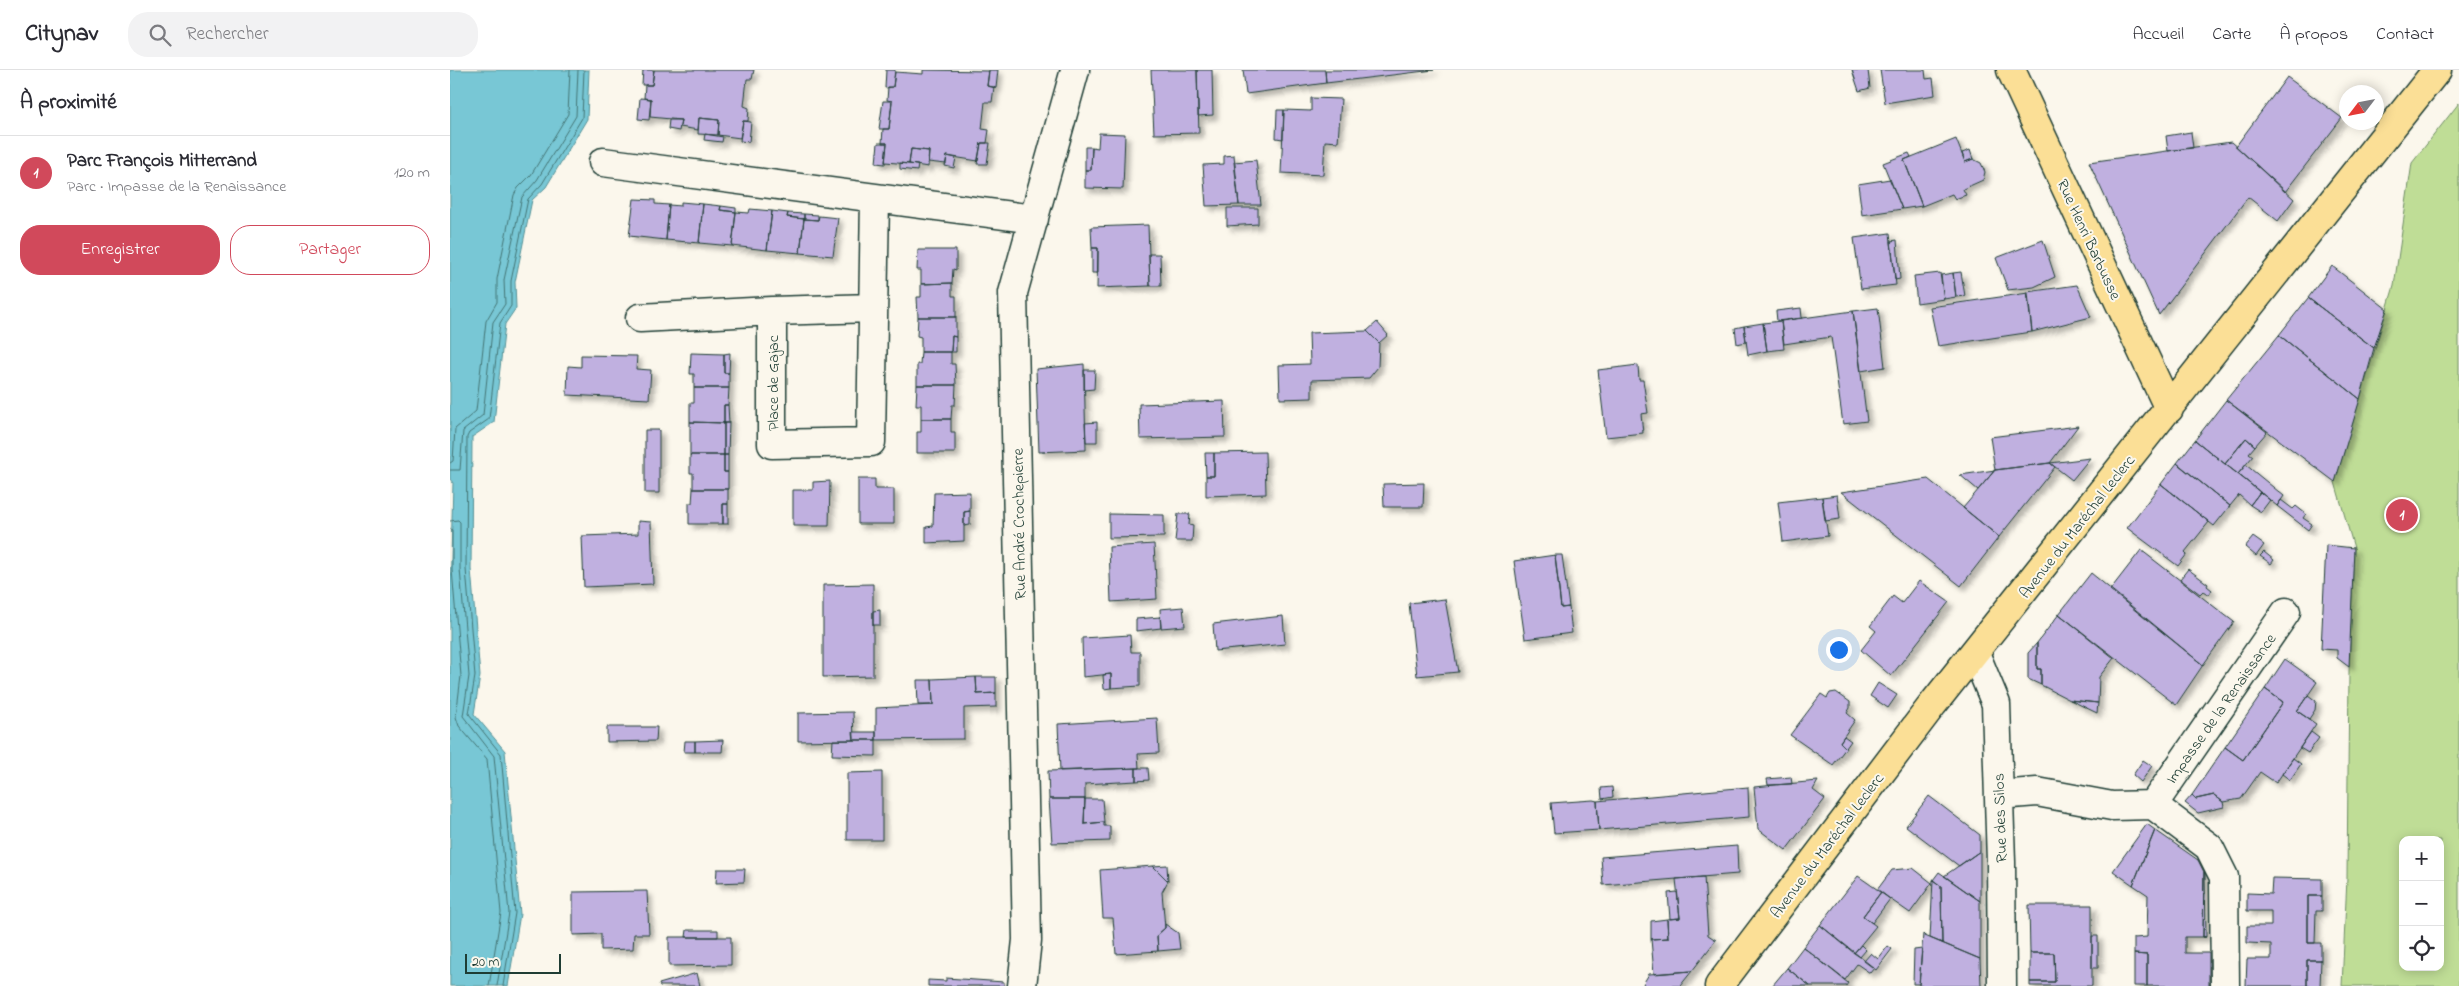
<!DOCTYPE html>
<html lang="fr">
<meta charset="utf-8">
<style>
:root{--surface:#fff;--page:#f2f2f3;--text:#2b2b33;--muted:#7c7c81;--line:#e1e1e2;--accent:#d1495b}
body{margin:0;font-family:"Indie Flower",sans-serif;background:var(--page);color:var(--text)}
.controls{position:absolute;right:15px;bottom:15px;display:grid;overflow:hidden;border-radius:10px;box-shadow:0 2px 12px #0003}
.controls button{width:45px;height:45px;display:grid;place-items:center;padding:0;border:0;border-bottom:1px solid var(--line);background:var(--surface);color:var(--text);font:25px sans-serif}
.compass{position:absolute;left:1889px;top:15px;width:45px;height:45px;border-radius:50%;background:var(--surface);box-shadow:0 2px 12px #0003;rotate:238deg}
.scale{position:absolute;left:15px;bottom:12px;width:96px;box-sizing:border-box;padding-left:5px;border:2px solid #1f3d34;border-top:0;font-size:14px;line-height:18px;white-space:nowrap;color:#1f3d34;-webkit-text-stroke:4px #fbf7ec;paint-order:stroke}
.you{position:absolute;left:1388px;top:579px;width:18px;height:18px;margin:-12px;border:4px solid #fff;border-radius:50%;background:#1a73e8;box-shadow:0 0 0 8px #1a73e833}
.badge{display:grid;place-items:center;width:32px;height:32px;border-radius:50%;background:var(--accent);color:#fff;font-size:16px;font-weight:700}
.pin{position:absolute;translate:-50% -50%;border:2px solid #fff;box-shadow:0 1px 5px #0006}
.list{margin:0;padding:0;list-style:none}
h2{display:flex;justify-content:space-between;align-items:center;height:65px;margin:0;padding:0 20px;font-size:21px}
h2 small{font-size:16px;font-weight:400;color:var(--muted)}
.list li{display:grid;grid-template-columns:32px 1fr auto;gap:15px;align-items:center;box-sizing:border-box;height:75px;padding:0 20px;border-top:1px solid var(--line)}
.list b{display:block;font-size:19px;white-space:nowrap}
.list p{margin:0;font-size:16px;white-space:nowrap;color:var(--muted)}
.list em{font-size:16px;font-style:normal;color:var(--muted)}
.actions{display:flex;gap:10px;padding:15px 20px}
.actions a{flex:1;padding:11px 0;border:1px solid var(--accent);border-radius:20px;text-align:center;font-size:18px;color:var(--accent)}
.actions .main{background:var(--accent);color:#fff}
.icon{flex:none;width:28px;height:28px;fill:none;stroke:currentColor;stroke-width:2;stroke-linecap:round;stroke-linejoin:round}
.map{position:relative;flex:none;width:2009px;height:916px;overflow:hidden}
header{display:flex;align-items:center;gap:30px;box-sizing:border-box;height:70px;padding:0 25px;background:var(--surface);border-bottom:1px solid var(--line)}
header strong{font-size:24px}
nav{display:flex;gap:28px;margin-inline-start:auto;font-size:18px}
.search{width:350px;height:45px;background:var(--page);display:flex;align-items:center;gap:12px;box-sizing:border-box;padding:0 18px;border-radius:20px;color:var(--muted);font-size:19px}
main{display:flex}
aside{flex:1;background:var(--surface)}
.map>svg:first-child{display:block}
.green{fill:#bfdd96;stroke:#6f8d65;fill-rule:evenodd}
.water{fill:#78c7d5;stroke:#549095}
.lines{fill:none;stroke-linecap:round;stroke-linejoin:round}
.shore{stroke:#437474;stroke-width:1}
.building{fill:#c0b0e0;stroke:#1f3d34;filter:url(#shadow)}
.minor-casing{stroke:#1f3d34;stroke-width:31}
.major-casing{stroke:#1f3d34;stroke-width:31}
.minor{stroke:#fbf7ec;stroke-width:28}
.major{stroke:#fbdf96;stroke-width:28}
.labels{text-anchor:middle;stroke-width:4;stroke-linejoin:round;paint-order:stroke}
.street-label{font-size:16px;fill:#1f3d34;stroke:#fbf7ec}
</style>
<header>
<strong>Citynav</strong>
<div class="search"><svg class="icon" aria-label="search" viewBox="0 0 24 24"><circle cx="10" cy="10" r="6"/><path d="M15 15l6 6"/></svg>Rechercher</div>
<nav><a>Accueil</a><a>Carte</a><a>À propos</a><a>Contact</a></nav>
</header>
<main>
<aside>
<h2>À proximité<small></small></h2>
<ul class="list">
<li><span class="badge">1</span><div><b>Parc François Mitterrand</b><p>Parc · Impasse de la Renaissance</p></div><em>120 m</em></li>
</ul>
<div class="actions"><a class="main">Enregistrer</a><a>Partager</a></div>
</aside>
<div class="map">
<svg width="2009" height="916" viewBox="0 0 2009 916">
<defs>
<filter id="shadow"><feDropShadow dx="4.5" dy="4.5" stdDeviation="2.5" flood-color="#0004"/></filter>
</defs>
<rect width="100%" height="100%" fill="#fbf7ec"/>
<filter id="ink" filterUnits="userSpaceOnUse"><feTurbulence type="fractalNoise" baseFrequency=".02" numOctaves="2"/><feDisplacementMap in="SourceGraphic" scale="10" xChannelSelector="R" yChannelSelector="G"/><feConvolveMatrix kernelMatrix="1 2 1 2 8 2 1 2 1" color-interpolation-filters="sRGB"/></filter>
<g filter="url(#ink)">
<path class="green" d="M2009,33V916H1892L1897,808L1899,602L1904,478L1885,412L1944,216L1962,93ZM1953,770H1990V897H1953Z"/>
<path class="water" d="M0,0H139L137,49L96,117L82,130L65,212L66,238L55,254L44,352L22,367L21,499L30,606L24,644L55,681L70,844L58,916H0V526L3,413L0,409Z"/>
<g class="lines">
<path class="shore" d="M0,393L3,391L5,359L26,341L36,251L47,232V209L64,125L68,118L81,105L118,44L120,0
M0,400H10L13,361L33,345L43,252L55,234L54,210L72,127L87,110L126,46L128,0
M0,451L8,450L10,452V499L19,606L13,646L44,686L59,843L47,916
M0,458L2,461V500L11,606L6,647L9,656L37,689L51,843L39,916
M53,916L65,843L51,684L19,644L25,606L16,499L17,367L19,363L39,349L50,253L61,236V211L78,129L92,114L132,48L134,0"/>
</g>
<path class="building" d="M193,0H204L202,15H192Z
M204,0H304L302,9H297L294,36L299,38L298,51H293L290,68L268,65L269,50L249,48L248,60L230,57L231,50L200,47L201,29L194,28L195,15H202Z
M436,0H445L443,17L435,18Z
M473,0L539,1L537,16L544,17L542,32H535L532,59L539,60L537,73H531L528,91L497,86L496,94L478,92L479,81L461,79L459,94L435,92L437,73H432L433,59H439L442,31L437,30L438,17H443L445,2L473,4Z
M539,0H548L546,18L537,16Z
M701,0H747L749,63L704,64Z
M747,0H762L763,45L748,46Z
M793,0H875L876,13L796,24Z
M875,0H984L876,13Z
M1402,0H1418L1420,18L1409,21Z
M1430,0H1475L1476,9L1483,8L1485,25L1435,33Z
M1837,7L1892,48L1835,122L1786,76Z
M190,28L201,29L199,50L188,49Z
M861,28L891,29L888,72L875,71L873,105L831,103L834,40L861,41Z
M433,31H442L439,59H429Z
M827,40H834L833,69L826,68Z
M249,48L269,50L268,65L248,64Z
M219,50H231L229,61L218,59Z
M293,51L301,52L299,72L290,71Z
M1741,62L1743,78L1718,81L1716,66Z
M649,63L675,64L673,119L635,118V100H641L642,77L648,78Z
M255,64L273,67L272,72L254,70Z
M1506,69L1515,92L1523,89L1531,93L1535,102L1533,110L1513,119L1516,125L1505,129L1502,124L1472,136L1454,90Z
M1781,72L1844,129L1828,151L1798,127L1709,245L1639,92Z
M428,73H437L435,94L426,93Z
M531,73H540L537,94H527Z
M635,77H642L641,100H635Z
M461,79L479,81L478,97L459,94Z
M1520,80L1523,89L1515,92L1512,83Z
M1459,83L1461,87L1454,90L1472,136L1452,139L1433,93Z
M784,85L789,135L756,136L753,95L774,94V86Z
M497,86L506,88L504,98L495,96Z
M806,90L811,135H789L784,92Z
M450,93L468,95L467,101L450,99Z
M1440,109L1452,139L1412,145L1408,114Z
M184,129L205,130V134L219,135L216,170L179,166Z
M231,132L253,134L249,173L216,170L219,135L231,136Z
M253,134L271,136L270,140L286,142L282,176L249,173Z
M271,136L286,138V142L270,140Z
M777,138H808V154L777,156Z
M300,139L322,141L317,180L282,176L286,142L299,143Z
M322,141L338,143L337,147L354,149L350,183L317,180Z
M338,143L354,144V149L337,147Z
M354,144L368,145V150L354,149Z
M369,146L388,148L383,186L350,183L354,149L368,150Z
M698,155L700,216L647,218L648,178H642L641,157Z
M1440,163L1446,215L1411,219L1404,168Z
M1447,170L1450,209L1445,210L1441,171Z
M1593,170L1605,207L1584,217L1558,220L1546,188Z
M642,178H648V203H642Z
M468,180H506V200L503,199L502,213L471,214V200H467Z
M699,184H710L711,216H700Z
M1882,196L1937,239L1924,278L1858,228Z
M1511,202L1515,226L1506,227L1503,203Z
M1490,203L1494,229L1467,233L1464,206Z
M1503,203L1506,227L1494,229L1491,205Z
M502,213V226H506V247H468L467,227H471V214Z
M1627,215L1641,247L1582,262L1577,222Z
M1578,223L1582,262L1488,276L1480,237Z
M1858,228L1924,278L1910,329L1829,265Z
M1351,238L1352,248L1327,251L1326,241Z
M1428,238L1435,297L1411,301L1403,241Z
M1403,241L1417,351L1393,354L1381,267L1334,274L1331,251Z
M468,247H506V267L502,266L501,282H471V267L467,266Z
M1331,251L1334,279L1317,281L1313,253Z
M927,252L938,265L929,273L917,261Z
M1313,253L1317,281L1298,285L1294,256Z
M1294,256L1296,272L1287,274L1285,258Z
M917,261L929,273L928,297L919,308L862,310V328L830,329L829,295L860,294L859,263Z
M1829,265L1910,329L1885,412L1776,330Z
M502,266L506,267V282H501Z
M471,282H501V294H505L506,315H467V294H470Z
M241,283L274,284V303H279V318H244V304H240Z
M280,283L279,303H274V284Z
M131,285L187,286L186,299L201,300L199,329L117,325L118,296L131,297Z
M634,294L636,380L589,382L586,299Z
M1188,295L1189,310H1193L1198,343L1191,344L1193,363L1156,367L1148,300Z
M634,300H645L644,319L634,320Z
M467,315H506L505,335H502L501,349H471V335H466Z
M244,318H279L278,335H274V353L240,352V333H244Z
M1776,330L1817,362L1805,376L1796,368L1775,394L1745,370Z
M774,331L775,367L690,369L689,334Z
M274,335H278L279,353H274Z
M471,349H501V362H505V383H467V362H471Z
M240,352L274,353V385H240Z
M647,352V372H636L635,353Z
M274,353H279L278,385H274Z
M1628,356L1600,393L1545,400L1540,367Z
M195,360H209V423H195Z
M1796,368L1805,376L1799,383L1803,386L1788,404L1775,394Z
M1745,370L1810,422L1800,435L1789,425L1780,436L1729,395L1727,393Z
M815,382L816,424L756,426V406H764V383Z
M755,383H764V406H756Z
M240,385H274V402H278V419H243V403H240Z
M274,385H278V402H274Z
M1640,388L1622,410L1600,393Z
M1600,393L1605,397L1549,467L1513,438L1545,400Z
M1727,393L1780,436L1764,456L1711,414Z
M1796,395L1834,426L1827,436L1788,404Z
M1545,400L1528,420L1510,405Z
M408,409H425V419H444V454H408Z
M1478,409L1549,467L1511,516L1391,422Z
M380,411L379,456H343V420H363V412Z
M974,413L973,437H934L933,414Z
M1711,414L1759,452L1735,482L1737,484L1728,496L1677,458Z
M243,419H278V434H273V454H239V433H242Z
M520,422V441L514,442V471L476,473V457L483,456L484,423Z
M1810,422L1820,430L1811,442L1800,435Z
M1387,425L1390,449L1375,451L1372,427Z
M1372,427L1378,466L1333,472L1328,432Z
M1831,430L1843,439L1846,436L1856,444L1853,448L1862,454L1858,460L1827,436Z
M273,434H278V454H273Z
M520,441V455L514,456V442Z
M659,444L714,445V467L659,468Z
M728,444H740L739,455L743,456L742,471H725Z
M188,451L201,452L203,514L134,517L132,466L188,464Z
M1803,467L1814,475L1806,486L1795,477Z
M704,474L707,529L661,532L659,477Z
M1876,475L1904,478L1899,597L1887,588V580L1871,579Z
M1691,480L1784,552L1753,595L1660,520Z
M1814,482L1824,490L1821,494L1810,486Z
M1105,485H1112L1119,537L1111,538Z
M1105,485L1111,538L1119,537L1122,563L1075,569L1064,491Z
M1738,499L1758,514L1757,516L1762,520L1759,525L1753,521L1750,524L1730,509Z
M1641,503L1753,595L1726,635L1609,544Z
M1469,511L1499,532L1441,606L1411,580L1426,561L1420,556L1443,526L1452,533Z
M423,514V606L373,607V515Z
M995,529L1008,602L967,606L959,533Z
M733,537L735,556L711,558L710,539Z
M430,540V555H423V541Z
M1609,544L1664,588L1649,607L1648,633L1620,630L1591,615V599H1587V573Z
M833,546L835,574L765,581L763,554Z
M710,547L711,558L686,561V549Z
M680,565L681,582H690V616L661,618V604L633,607L632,568Z
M1587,573V599H1591V615L1578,609V583Z
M1835,589L1867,612L1847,641L1866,654L1826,713L1810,702L1791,729L1773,732L1764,725L1746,729L1742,725L1775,677L1793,690L1833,632L1815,619Z
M661,604V618L654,619L653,605Z
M526,607L527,624L546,623V637L514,638V669L426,670V638L483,635L482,609Z
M526,607H546V623L527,624Z
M467,610H482L483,635H468Z
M1428,613L1447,625L1438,638L1420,626Z
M1815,619L1833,632L1793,690L1775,677Z
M1386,622L1400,632V638L1397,643L1405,650L1390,672L1396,678L1383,695L1340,665L1371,624L1377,628L1380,623Z
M1858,625L1866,631L1865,640L1859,649L1847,641Z
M1620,630L1648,633L1647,643Z
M403,642L404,670L348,671V643Z
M707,648L709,683L688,684L689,698L610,701L608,654Z
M157,657H207L206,671L157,672Z
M403,662H426V670H404Z
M1861,662L1869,668L1858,683L1850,678Z
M1394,666L1401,671L1396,678L1390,672Z
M273,670L272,682H245V671Z
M383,670H426V686L382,685Z
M235,671H245V682H234Z
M1843,688L1851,694L1840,710L1832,704Z
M1693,690L1702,696L1691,712L1683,705Z
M686,698V711L635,714V729H599L598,701Z
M686,698H698L699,710L686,711Z
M432,702V770H397V703Z
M1341,707L1342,714L1318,715L1317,709Z
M1368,711L1363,720L1375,729L1336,780L1308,759L1304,717Z
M1162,717L1163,727L1152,729L1151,718Z
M1298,717L1299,747L1149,760L1147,731Z
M1742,725L1746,729L1764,725L1773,732L1774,737L1748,743L1735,733Z
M1479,726L1530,765V781L1509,796L1456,756Z
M599,729H635L634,754L654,752V756H660V771L602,773Z
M635,729H652L654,752L634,754Z
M1143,730L1147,731L1149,760L1104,763L1101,733Z
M1697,754L1705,760L1683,815L1663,801Z
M1705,760L1748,790L1754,802L1753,867H1756H1735V883H1759V916H1697V885L1684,884V868L1697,867L1698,825L1683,815Z
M1287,776L1288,804L1153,815L1151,787Z
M1530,781V831L1494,806Z
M717,795L718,811L703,796Z
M703,796L718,811L712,822L715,858L707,865L708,881L666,884L663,848H653L650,800Z
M1463,798L1482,813L1460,843L1427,820L1442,800Z
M267,799H295L294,812L266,813Z
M1489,802L1530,831V889L1492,873L1491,816L1483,810Z
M1754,802L1755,804L1756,867H1753Z
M1408,806L1431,822L1413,846L1426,856L1404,883L1370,855Z
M1254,807L1258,865L1266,870L1242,901L1204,904L1201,869L1218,868L1217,849L1230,848L1226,809Z
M1822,808L1872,809V826H1858V873H1871V890H1857V916H1796L1797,889H1821V874L1797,873V856H1821V841H1797V823L1821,824Z
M1483,810L1491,816L1492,873L1480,868Z
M197,821L199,864H184L183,879L151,880V864L123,865V822Z
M1227,822L1230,848L1220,849L1218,823Z
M1431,822L1440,829L1422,853L1413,846Z
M1858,826H1872V841H1866L1865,873H1858Z
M1579,835H1642V916H1580V912H1605L1604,883H1580Z
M1217,849L1218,868L1201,869V851Z
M715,854L728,863L730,879L708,881L707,865L715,858Z
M1370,855L1424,898L1420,903L1407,894L1395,910L1353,877Z
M237,860H268V867H236Z
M1473,864L1475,866L1530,889L1531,916H1469Z
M1642,866H1648V898H1642Z
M219,867H281V895L219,896Z
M1411,875L1416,880L1410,887L1404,883Z
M1438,876L1442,879L1426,900L1414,891L1421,883L1428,889Z
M1353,877L1398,913L1396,916H1360L1337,898Z
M1472,879L1469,914H1463L1464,880Z
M1580,883H1604L1605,912H1580Z
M1684,884L1697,885V916H1684Z
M1857,890H1871L1870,916H1857Z
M1337,898L1360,916H1322Z
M1242,901L1230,916H1195L1193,914L1199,904Z
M247,903L250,916H210L209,914Z
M496,908L554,912V916H478V910L496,911Z"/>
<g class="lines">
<g class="minor-casing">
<path id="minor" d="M153,92L584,149
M423,238L322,241V374L421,372L425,128
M190,248L322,241
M1525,583L1546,634L1551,792L1552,916
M1549,725L1587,722L1662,736L1703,735L1759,777L1774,807L1775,916
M1703,735L1836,542
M572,916L577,870L563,223L625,0"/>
</g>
<g class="major-casing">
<path id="major" d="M1561,0L1719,339
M1269,916L1483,634L1987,0"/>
</g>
<use href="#minor" class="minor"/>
<use href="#major" class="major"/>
</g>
</g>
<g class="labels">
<g class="street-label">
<text transform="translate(1640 169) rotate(65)" y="6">Rue Henri Barbusse</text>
<text transform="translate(322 313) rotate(-90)" y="6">Place de Gajac</text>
<text transform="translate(568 454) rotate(-91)" y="6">Rue André Crochepierre</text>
<text transform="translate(1626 456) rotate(-52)" y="6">Avenue du Maréchal Leclerc</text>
<text transform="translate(1770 638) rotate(-55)" y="6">Impasse de la Renaissance</text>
<text transform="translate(1549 748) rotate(-92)" y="6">Rue des Silos</text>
<text transform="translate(1376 775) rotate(-53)" y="6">Avenue du Maréchal Leclerc</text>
</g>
</g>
</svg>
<div class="controls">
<button>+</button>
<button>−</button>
<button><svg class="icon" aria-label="locate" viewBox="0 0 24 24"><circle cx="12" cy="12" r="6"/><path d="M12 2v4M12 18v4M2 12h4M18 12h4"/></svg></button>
</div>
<svg class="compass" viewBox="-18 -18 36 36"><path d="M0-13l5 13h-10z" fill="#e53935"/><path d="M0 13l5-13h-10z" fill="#7c7c81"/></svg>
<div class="scale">20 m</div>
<div class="you"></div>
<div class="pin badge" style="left:1952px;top:445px">1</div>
</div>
</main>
